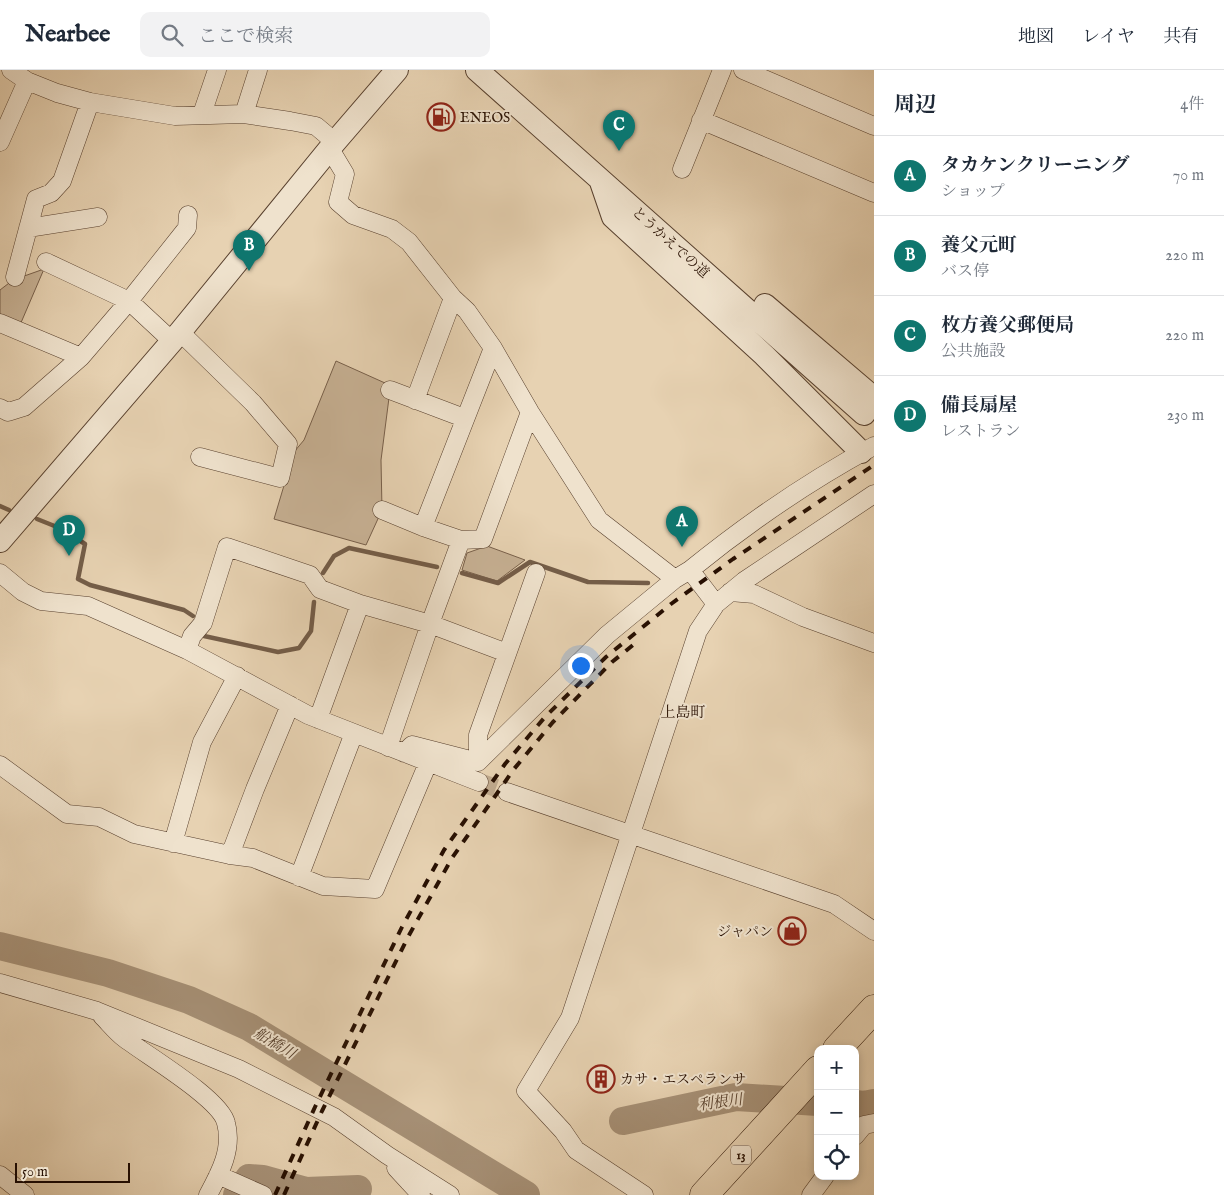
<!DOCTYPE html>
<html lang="ja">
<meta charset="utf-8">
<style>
:root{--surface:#fff;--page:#f2f2f3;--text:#1f2937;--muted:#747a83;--line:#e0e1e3;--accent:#0f766e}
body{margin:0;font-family:"IM FELL English","Noto Serif JP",serif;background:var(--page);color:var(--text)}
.controls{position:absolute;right:15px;bottom:15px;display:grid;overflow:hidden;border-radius:10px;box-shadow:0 2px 8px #0003}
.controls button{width:45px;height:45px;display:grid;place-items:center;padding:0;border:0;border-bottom:1px solid var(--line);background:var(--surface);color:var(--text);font:25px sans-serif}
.scale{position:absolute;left:15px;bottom:12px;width:115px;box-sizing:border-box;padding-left:5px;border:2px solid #281002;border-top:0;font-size:14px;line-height:18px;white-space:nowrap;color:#281002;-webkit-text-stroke:4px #efe2cd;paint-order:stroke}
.you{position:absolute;left:580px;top:595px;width:18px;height:18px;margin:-12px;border:4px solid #fff;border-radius:50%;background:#1a73e8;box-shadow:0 0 0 8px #1a73e833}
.badge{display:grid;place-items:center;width:32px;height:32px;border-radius:50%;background:var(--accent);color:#fff;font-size:16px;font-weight:700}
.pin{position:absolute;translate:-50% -41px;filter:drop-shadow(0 1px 2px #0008)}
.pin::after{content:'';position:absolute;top:26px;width:18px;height:15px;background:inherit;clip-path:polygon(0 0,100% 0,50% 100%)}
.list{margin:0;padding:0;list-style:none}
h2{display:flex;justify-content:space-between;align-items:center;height:65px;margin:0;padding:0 20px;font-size:21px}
h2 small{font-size:16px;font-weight:400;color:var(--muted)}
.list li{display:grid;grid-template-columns:32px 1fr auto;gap:15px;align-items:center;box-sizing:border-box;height:80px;padding:0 20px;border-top:1px solid var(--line)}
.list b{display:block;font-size:19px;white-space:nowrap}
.list p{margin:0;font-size:16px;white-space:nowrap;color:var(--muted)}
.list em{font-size:16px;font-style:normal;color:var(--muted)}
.icon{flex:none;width:28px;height:28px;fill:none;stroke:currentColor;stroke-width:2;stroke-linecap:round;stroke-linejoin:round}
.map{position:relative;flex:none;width:874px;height:1125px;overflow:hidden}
header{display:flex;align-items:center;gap:30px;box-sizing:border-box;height:70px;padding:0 25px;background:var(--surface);border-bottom:1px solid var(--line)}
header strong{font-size:24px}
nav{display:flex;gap:28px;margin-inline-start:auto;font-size:18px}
.search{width:350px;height:45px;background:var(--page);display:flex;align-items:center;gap:12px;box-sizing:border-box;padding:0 18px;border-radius:10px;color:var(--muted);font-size:19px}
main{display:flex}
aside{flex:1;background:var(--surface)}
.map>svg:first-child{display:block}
.green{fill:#c7b194;stroke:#78604b}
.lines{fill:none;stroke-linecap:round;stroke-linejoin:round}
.stream{stroke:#745d48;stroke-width:4.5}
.river{stroke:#a69076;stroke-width:28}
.minor-tunnel{stroke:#c1ab8f;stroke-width:18;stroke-dasharray:18 9;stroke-linecap:butt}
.minor-casing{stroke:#58402e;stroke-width:19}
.tertiary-casing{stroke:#58402e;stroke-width:24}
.primary-casing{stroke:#281002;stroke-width:29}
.minor{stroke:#efe2cd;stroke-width:18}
.tertiary{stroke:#efe2cd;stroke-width:22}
.primary{stroke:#e7d2b2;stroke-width:28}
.rail{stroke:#281002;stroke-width:4;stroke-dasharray:9 9;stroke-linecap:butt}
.labels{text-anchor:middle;stroke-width:4;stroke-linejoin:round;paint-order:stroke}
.shield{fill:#efe2cd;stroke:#644f3f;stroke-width:1}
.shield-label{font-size:12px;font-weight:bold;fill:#281002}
.poi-label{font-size:14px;fill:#281002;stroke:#efe2cd;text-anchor:start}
.street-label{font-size:14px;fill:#281002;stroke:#efe2cd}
.neighbourhood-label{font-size:15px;fill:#281002;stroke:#efe2cd}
.water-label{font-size:15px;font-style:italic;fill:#5a4330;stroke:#efe2cd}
</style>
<header>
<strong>Nearbee</strong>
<div class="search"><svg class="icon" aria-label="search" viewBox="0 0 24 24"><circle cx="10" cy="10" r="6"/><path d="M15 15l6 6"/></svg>ここで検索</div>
<nav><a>地図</a><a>レイヤ</a><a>共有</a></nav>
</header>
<main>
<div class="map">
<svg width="874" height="1125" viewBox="0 0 874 1125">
<rect width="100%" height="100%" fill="#e7d2b2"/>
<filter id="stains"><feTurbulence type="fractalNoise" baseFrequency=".004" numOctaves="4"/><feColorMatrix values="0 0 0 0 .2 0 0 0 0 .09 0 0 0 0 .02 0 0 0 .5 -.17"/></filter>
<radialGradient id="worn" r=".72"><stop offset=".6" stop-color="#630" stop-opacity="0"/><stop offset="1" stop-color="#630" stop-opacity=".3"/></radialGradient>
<path class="green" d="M44,199L20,255L0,248V220L13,210Z
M336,291L385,313L390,320L381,390L382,440L366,475L274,449L294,382L304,370Z
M487,476L525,490L497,511L462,500L467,483Z"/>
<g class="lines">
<path class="stream" d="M0,436L9,440
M37,449L62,459L85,474L78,509L90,515L184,540L193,546
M323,503L334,486L349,478L437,497
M462,503L498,513L530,492L588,512L648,513
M204,566L278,582L299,578L311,561L314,532"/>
<path class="river" d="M0,876L108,903L189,930L249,957L526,1125
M855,1034L864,1035L874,1033
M623,1051L736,1027L818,1032
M237,1125L249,1108L263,1109L306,1121L358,1119"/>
<path class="minor-tunnel" d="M479,712L507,722"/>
<g class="minor-casing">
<path id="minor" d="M11,0L27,11L57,23L90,32L175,46L244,44L290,51L316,56L335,72
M743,0L874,56
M202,44L217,0
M244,44L258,0
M701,50L874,123
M0,72L27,11
M330,79L345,104L338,132L353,145L392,159L409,172L453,228L467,241L493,278L530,342L599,450L675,509L690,500L716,534
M682,99L722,0
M28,158L98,147
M46,192L129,231L172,271
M15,207L36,129L51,123L62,111L90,32
M0,253L81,287
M180,262L253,333L288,374L280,408L200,387
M390,320L464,348
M415,330L453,228
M0,338L8,342L24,337L81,287L129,231L187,158L188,145
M382,440L423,457L461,470L483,469L530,342
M423,457L493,278
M690,500C748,453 809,411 874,376
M0,503L23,522L41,531L88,536L187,580L308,645L479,712
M730,522L754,524L803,547L874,573
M187,580L192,566L203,553L227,477L310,505L320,519L360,534L430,554L507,583
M318,649L360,534
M388,677L430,554L461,470
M404,683L412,675L478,692L607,565L675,509
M478,692V665L536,503
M0,695L67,744L99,747L134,764L230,785L253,788L323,816L375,819L428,693
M507,722L834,834L874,861
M173,773L202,672L237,606
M230,785L255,719L290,635
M299,807L354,663
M0,913L97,941L239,999L334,1047L387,1085L450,1125
M102,946C109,953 116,962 124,968C146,985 221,1029 226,1053C233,1079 220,1103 208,1125
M855,1066L864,1055L874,1053
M396,1098L421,1125
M0,1105L25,1125
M218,1105L263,1125
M644,1125L576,1080L563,1061L526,1021L570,948L698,561L716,534L744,511L874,424
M811,1125L825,1106"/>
</g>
<g class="tertiary-casing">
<path id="tertiary" d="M477,0L864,344
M601,112L613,147L764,285L861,382
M765,235L874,328
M0,471L180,262L335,72L397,0"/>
</g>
<g class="primary-casing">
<path id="primary" d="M837,979L874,939
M704,1125L818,1000"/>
</g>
<use href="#minor" class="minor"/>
<use href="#tertiary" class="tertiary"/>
<use href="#primary" class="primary"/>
<path class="rail" d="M275,1125L315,1037L402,857L444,780L505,694L545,647L606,587L671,534L733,489L874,395
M284,1125L322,1041L408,867L452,788L514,699L553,652L612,592L638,571"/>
</g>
<defs>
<g id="fuel-ring" transform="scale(1.4375)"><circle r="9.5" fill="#efe2cd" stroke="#8f2418" stroke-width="1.5"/><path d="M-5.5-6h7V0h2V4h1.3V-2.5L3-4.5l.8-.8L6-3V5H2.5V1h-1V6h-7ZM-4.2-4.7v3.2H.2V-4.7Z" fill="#8f2418"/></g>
<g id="shop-ring" transform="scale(1.4375)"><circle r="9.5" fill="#efe2cd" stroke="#8f2418" stroke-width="1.5"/><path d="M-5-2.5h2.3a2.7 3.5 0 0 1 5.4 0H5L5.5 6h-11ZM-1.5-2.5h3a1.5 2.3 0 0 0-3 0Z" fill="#8f2418"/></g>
<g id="building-ring" transform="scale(1.4375)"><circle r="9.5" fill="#efe2cd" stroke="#8f2418" stroke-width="1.5"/><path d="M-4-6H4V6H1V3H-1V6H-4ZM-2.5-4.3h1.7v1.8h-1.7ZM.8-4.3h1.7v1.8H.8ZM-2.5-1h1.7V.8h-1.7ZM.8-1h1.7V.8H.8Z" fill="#8f2418"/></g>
</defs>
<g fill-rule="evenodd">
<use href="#fuel-ring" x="441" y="47"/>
<use href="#shop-ring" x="792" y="861"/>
<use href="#building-ring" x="601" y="1009"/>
</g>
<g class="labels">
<rect class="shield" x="731" y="1075.5" width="20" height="19" rx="4"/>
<g class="shield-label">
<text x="741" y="1089">13</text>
</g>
<g class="poi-label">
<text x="460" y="52">ENEOS</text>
<text x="773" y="866" text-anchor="end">ジャパン</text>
<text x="620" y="1014">カサ・エスペランサ</text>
</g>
<g class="street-label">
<text transform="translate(671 172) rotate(42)" y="5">とうかえでの道</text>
</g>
<g class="neighbourhood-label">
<text x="683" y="647">上島町</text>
</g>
<g class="water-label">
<text transform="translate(275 973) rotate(31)" y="5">船橋川</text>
<text transform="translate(720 1032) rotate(-8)" y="5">利根川</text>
</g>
</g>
<rect width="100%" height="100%" filter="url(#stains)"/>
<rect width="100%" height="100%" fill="url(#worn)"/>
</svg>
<div class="controls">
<button>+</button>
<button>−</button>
<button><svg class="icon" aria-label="locate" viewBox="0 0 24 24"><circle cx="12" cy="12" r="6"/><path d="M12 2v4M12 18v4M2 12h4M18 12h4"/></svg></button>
</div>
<div class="scale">50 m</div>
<div class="you"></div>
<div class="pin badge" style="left:682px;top:477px">A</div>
<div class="pin badge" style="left:249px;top:201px">B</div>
<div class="pin badge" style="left:619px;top:81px">C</div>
<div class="pin badge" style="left:69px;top:486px">D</div>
</div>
<aside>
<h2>周辺<small>4件</small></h2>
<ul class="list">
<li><span class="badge">A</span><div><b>タカケンクリーニング</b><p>ショップ</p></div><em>70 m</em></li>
<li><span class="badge">B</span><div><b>養父元町</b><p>バス停</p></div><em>220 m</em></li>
<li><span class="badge">C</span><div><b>枚方養父郵便局</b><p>公共施設</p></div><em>220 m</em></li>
<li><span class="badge">D</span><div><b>備長扇屋</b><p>レストラン</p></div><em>230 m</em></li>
</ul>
</aside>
</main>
